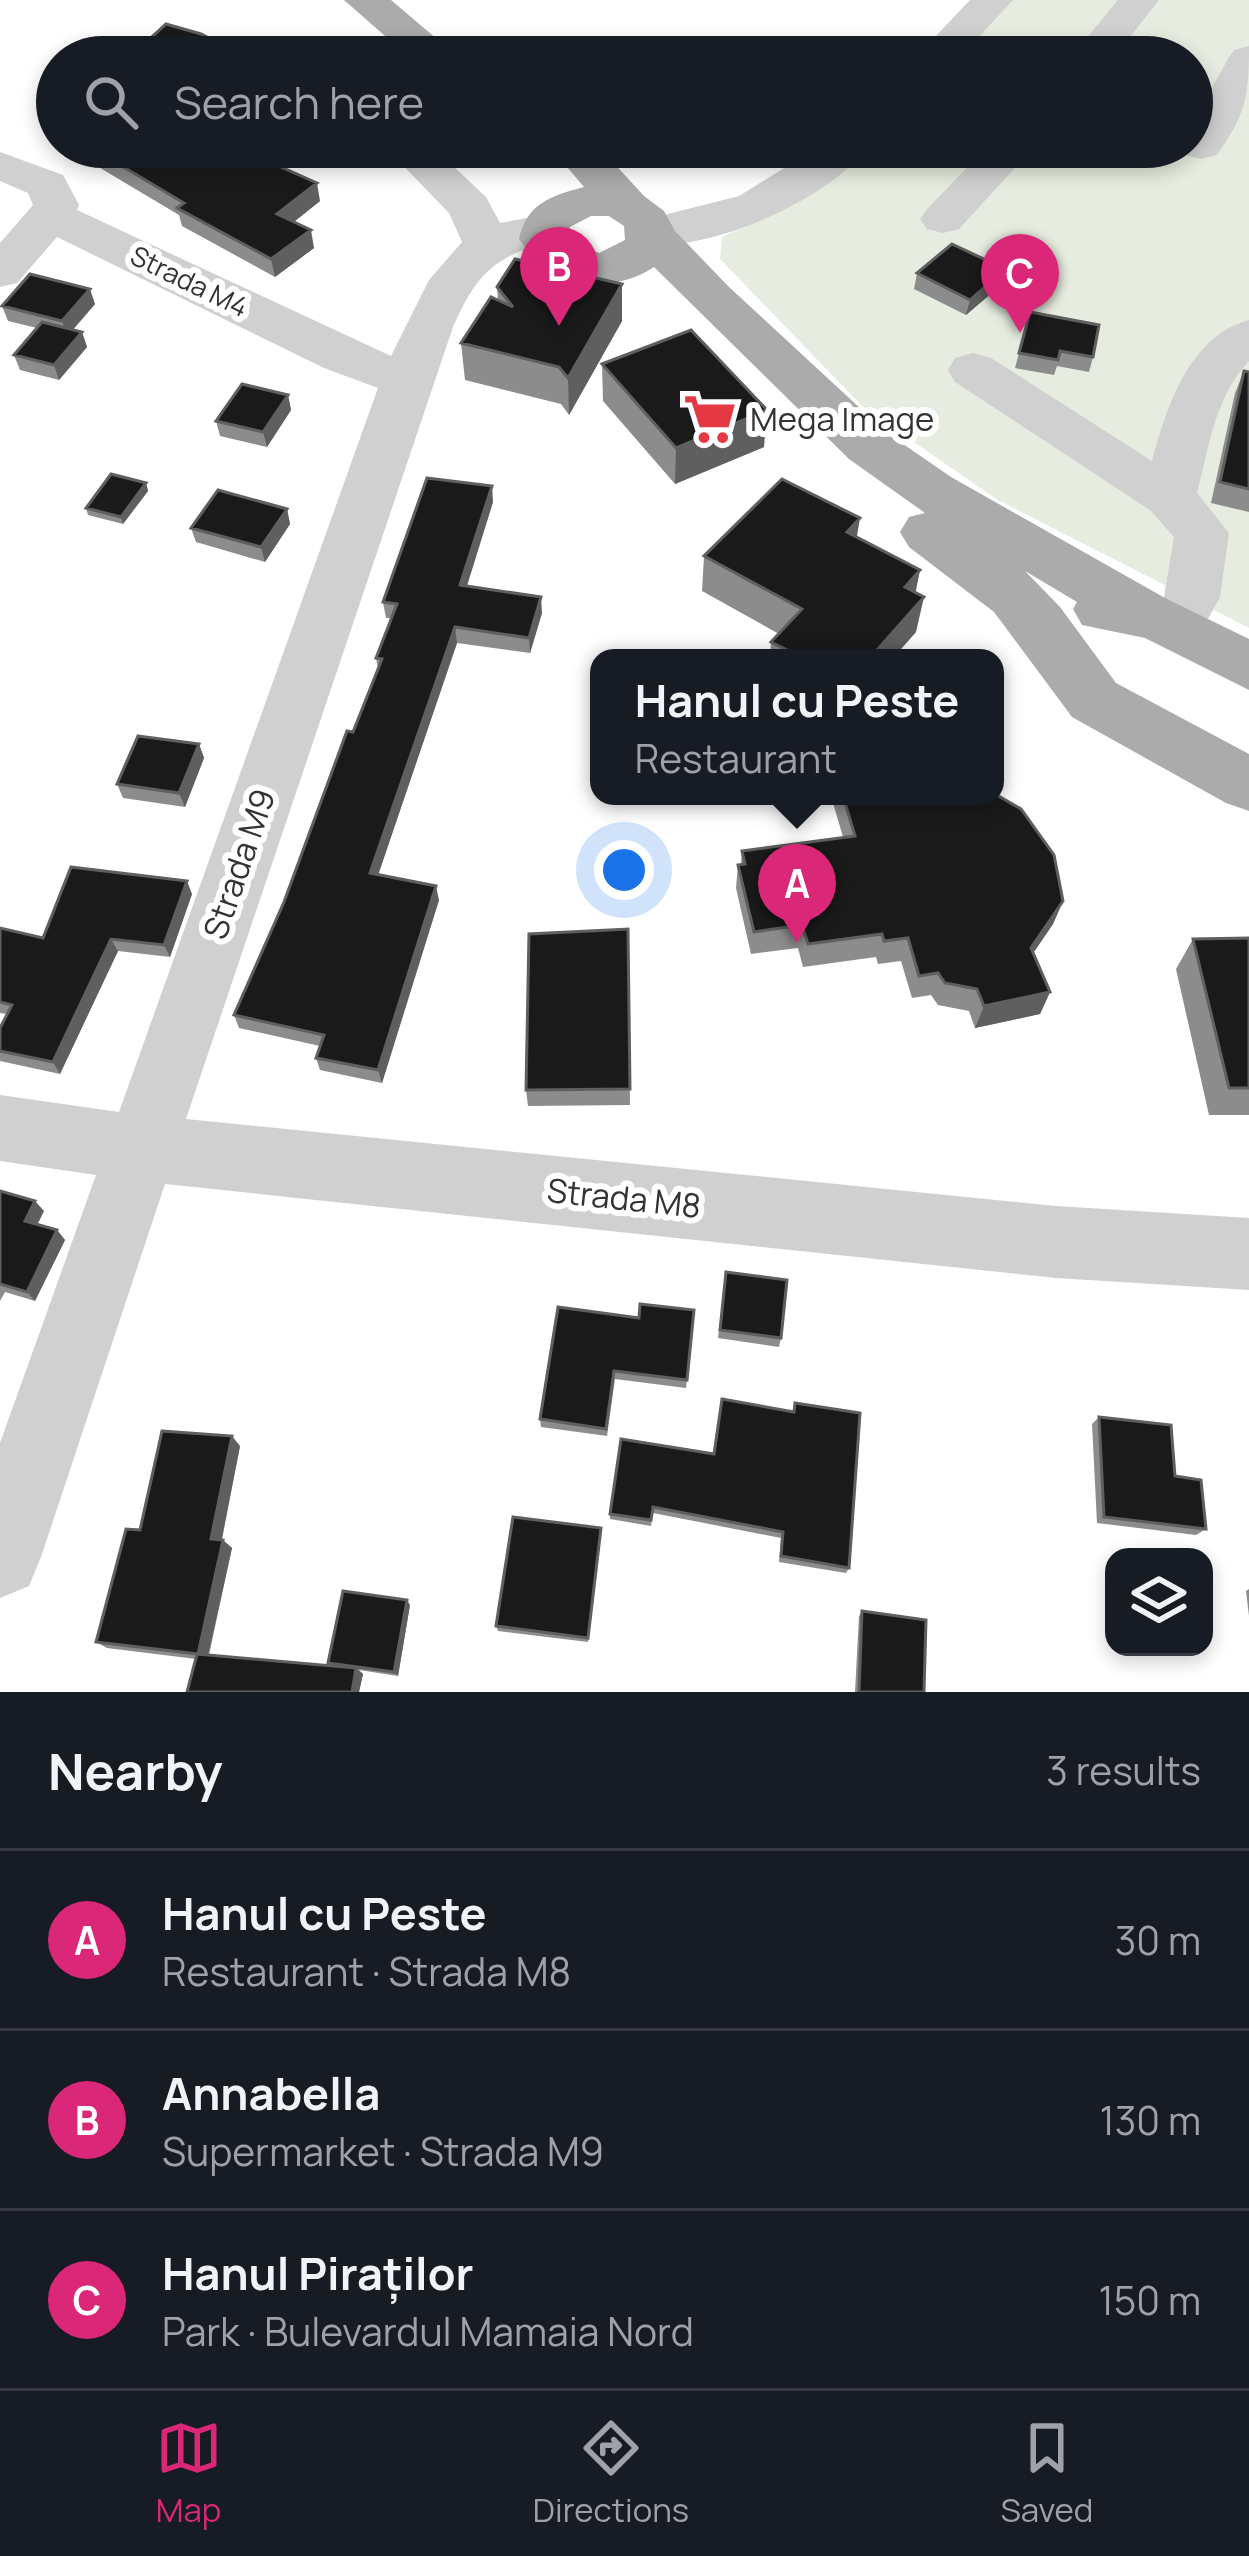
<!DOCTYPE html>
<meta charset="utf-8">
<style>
:root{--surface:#171b24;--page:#242831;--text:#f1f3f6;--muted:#9ea1a6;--line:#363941;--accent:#db2777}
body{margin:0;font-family:Manrope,sans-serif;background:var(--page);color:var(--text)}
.controls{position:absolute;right:36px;bottom:36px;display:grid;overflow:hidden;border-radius:24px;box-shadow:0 6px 18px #0003}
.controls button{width:108px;height:108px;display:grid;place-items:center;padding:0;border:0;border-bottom:3px solid var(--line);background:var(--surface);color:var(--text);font:60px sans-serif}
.you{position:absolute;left:624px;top:870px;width:42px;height:42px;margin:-30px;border:9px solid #fff;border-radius:50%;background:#1a73e8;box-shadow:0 0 0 18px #1a73e833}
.badge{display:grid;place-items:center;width:78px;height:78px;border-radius:50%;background:var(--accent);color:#fff;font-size:39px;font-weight:700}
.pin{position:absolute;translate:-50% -99px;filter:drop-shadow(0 3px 6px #0008)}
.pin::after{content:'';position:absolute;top:63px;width:42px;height:36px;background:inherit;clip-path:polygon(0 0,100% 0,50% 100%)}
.popup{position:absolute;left:590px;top:649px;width:414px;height:156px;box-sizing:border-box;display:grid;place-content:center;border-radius:24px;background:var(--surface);filter:drop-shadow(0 3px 9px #0005);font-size:39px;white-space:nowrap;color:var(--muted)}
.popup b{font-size:45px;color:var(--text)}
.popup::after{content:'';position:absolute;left:50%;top:100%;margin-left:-24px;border:24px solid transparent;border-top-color:var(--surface)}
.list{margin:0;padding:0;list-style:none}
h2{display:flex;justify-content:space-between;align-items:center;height:156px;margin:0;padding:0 48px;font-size:51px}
h2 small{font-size:39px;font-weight:400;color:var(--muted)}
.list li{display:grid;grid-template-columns:78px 1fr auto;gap:36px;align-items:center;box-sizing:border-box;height:180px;padding:0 48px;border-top:3px solid var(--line)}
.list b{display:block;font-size:45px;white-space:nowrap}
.list p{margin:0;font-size:39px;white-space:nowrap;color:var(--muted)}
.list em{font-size:39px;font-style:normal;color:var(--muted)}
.icon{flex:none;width:66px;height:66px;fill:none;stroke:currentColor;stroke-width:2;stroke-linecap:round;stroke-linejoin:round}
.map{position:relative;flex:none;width:1249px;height:1692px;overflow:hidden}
.search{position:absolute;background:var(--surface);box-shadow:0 6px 18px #0003;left:36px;right:36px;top:36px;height:132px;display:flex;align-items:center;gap:30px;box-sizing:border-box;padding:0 42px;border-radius:66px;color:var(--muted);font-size:45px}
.sheet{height:696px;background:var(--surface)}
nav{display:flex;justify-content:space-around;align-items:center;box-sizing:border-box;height:168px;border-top:3px solid var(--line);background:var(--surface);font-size:33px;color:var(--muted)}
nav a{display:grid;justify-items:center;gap:6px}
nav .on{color:var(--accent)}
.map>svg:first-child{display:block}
.green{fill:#e6ecdf}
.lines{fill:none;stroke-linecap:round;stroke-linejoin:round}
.minor{fill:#d0d0d0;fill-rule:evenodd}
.major{fill:#ababab;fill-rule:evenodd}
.wall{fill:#8c8c8c}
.shaded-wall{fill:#5f5f5f}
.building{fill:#1a1a1a;stroke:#5f5f5f;stroke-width:3}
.labels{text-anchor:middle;stroke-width:12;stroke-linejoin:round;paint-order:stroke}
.far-street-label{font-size:27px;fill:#333;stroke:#fff}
.poi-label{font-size:33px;fill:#333;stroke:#fff;text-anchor:start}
.street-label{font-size:33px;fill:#333;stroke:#fff}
</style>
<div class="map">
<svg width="1249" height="1692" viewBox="0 0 1249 1692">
<rect width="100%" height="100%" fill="#fff"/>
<path class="green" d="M1005,0H1249V628L998,500L863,407L720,259L722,237L796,204L854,147H1192V57H946Z"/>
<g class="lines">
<path class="minor" d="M970,0H1013L960,57H916Z
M1118,0H1159L1114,57H1071Z
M1249,46C1249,96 1246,114 1217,155L1201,159L1185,155L1180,147H1192V123L1228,59L1234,50Z
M385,147H433L486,197L500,223L543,215L559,219L566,229L559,239C498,255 479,268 453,327L186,1119L1056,1206L1249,1218V1290L1056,1278L165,1184L41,1557L29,1586L0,1598V1443L96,1175L0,1161V1095L119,1112L378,388L324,368L57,237L17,283L0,287V243L33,205L28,193L0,181V152L63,175L79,205L77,210L391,356L429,280L462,242L449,213Z
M818,147H867C830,200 699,258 636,242L629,232L636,222L739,196Z
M987,147H1034L959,229L943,233L927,229L920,219L927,209Z
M1249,320V361C1215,397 1209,447 1197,493L1229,533L1220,597L1196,641L1176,647L1156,641L1147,626L1164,597L1174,537L1150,510L955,382L948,370L955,358L973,353L991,358L1152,461C1167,407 1189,336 1249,320Z"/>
<path class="major" d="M344,0H391L458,57H409Z
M550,147H599L644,196L664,211L675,231L729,287L887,433L951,477L1165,598L1249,639V690L1145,638L1082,625L1073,609L1077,602L1025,571L1060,607L1116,683L1249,754V811L1226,803L1072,717L994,612L909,547L900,532L909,517L925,513L849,459L654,267C607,298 549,284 519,239C527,203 551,196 584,187ZM591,216H609L624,226L625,240L599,253L570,241V227Z"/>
</g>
<path class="wall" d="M69,147H271L255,156L320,201L294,222L314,248L275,277L182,226L179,215L70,150Z
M1005,269L1001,285L966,315L914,289L917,273Z
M497,287L622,321L569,415L561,404L465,380L461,343L498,301Z
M95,304L73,330L82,332L87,347L59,380L20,370L14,355L37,328L8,321L2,306Z
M1030,312L1093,357L1089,372L1057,366L1054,375L1015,368Z
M602,364L764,447L675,484L603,401Z
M1244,371L1249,372V512L1211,503L1235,393Z
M288,395L291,410L267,447L220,436L216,421Z
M146,483L148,491L123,524L88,515L86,508Z
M493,502L467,586L542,613L530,653L457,643L378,875L439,900L382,1083L320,1070L316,1058L320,1046L239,1028L234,1015L284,902L378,669L376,658L391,618H386L383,602Z
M287,509L290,524L265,562L196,542L191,528Z
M857,537L920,570L915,592L916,632L893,658H770L771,642L779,634L702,591L704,556Z
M199,744L204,758L185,807L123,798L117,784Z
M831,796H995L1063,901L1053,924L1033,953L1050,992L1040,1014L975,1028L969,1011L938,1005L931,995L912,998L901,961L878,964L876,957L803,967L798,948L751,954L736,888L738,865L741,864L742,851L843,837Z
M192,894L170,957L118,951L60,1074L0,1061V1028L7,1014L0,1013V928L43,938Z
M628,929L630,1105L528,1106L526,1090Z
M1249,938V1115H1209L1176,969L1193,939Z
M0,1191L44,1211L37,1225L57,1230L65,1240L35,1301L5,1292L0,1301Z
M726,1272L781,1338L779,1347L718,1338Z
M694,1310L686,1388L615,1379L607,1436L541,1427L540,1419L639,1318Z
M795,1403L849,1568L846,1573L779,1562L781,1538L653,1513L651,1526L610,1519V1514L792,1412Z
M1099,1417L1175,1476L1206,1529L1196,1535L1097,1523L1092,1424Z
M240,1446L222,1540L232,1548L209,1655L331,1665L328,1663L410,1605L398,1676L359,1670L363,1674L359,1692H188L196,1659L107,1648L96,1642L140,1530Z
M601,1528L588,1642L498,1631L496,1626Z
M1249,1589V1616L1246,1591Z
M862,1611L924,1692H855L859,1616Z"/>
<path class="shaded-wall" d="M236,147H271L239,166Z
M317,183L320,201L281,232L277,214Z
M311,230L314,248L275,277L271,259Z
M1005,269L1001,285L966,315L970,300Z
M622,284V321L569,415L568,378Z
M90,289L95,304L67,336L62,321Z
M82,332L87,347L59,380L54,365Z
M288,395L291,410L267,447L263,432Z
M767,410L764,447L675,484L676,448Z
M146,483L148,491L123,524L121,517Z
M492,486L493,502L462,601L460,585Z
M287,509L290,524L265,562L261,547Z
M860,518L854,554L847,532Z
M920,570L913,605L905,587Z
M541,597L542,613L530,653L529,638Z
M924,597L916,632L893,658H870Z
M455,627L457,643L374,887L370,873Z
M199,744L204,758L185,807L179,793Z
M187,881L192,894L170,957L164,945Z
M436,886L439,900L382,1083L378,1070Z
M1063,901L1053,924L1021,971L1031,948Z
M111,939L118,951L60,1074L53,1062Z
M1050,992L1040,1014L975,1028L984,1006Z
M35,1201L44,1211L34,1231L25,1221Z
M57,1230L65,1240L35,1301L27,1292Z
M232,1436L240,1446L220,1547L211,1539Z
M223,1540L232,1548L207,1660L198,1654Z
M407,1600L410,1605L398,1676L394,1672Z
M356,1668L363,1674L359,1692H352Z"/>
<path class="building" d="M166,24L201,34L245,57H130Z
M90,147H236L317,183L277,214L311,230L271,259L177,208L184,203Z
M952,244L1005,269L970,300L917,273Z
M515,259L622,284L568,378L559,367L461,343L491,297L513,307L497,287Z
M30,274L90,289L62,321L2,306Z
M1030,312L1099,325L1093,357L1060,351L1058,360L1019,353Z
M42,322L82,332L54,365L14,355Z
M691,330L767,410L676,448L602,364Z
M1244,371L1249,372V489L1220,482Z
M242,384L288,395L263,432L216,421Z
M111,474L146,483L121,517L86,508Z
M427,478L492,486L460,585L541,597L529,638L455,627L370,873L436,886L378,1070L316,1058L324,1035L234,1015L284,902L347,731L353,732L382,659L376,658L397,604L383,602Z
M782,479L860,518L847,532L920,570L905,587L924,597L870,658H782L789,651L771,642L802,609L704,556Z
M218,490L287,509L261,547L191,528Z
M138,736L199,744L179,793L117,784Z
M995,794L1021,809L1054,855L1063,901L1031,948L1050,992L984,1006L977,989L945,983L938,973L919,976L908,938L884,941L882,934L808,944L802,925L754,932L738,865L745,864L742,851L855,836L843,796H995Z
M71,867L187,881L164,945L111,939L53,1062L0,1051V1028L12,1005L0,1002V928L43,938Z
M628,929L630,1089L526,1090L529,934Z
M1249,938V1088H1229L1193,939Z
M0,1191L35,1201L25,1221L57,1230L27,1292L0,1284Z
M726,1272L787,1280L781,1338L720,1330Z
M640,1304L694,1310L687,1380L614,1371L606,1429L540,1419L558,1307L639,1318Z
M722,1399L794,1412L795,1403L860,1413L849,1568L781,1556L783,1532L653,1507L651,1520L610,1514L621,1439L714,1454Z
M1099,1417L1171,1425L1175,1476L1201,1480L1206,1529L1104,1517Z
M162,1431L232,1436L211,1539L223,1540L198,1654L96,1642L126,1529L140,1530Z
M513,1517L601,1528L588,1638L496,1626Z
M343,1591L407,1600L394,1672L328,1663Z
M862,1611L926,1620L924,1692H859Z
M197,1654L356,1668L352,1692H187Z"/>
<defs>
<g id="supermarket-bare" transform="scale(4.14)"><path d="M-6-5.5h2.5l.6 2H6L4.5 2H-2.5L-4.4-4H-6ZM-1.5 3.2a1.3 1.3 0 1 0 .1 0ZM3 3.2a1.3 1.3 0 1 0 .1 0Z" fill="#e63946" stroke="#fff" stroke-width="2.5" paint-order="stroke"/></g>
</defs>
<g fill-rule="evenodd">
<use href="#supermarket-bare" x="710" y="419"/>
</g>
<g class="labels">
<g class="far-street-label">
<text transform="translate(189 282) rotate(26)" y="9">Strada M4</text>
</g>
<g class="poi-label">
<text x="750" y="431">Mega Image</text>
</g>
<g class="street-label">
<text transform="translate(239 864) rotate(-71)" y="12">Strada M9</text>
<text transform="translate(624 1198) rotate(6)" y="12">Strada M8</text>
</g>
</g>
</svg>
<div class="controls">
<button><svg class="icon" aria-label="layers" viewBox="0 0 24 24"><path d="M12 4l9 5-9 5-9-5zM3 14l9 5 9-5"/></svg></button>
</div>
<div class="you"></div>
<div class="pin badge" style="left:797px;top:943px">A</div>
<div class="popup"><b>Hanul cu Peste</b>Restaurant</div>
<div class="pin badge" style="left:559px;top:326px">B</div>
<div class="pin badge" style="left:1020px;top:333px">C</div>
<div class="search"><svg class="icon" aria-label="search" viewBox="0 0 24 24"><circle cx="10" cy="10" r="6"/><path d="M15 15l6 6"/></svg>Search here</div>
</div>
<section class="sheet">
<h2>Nearby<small>3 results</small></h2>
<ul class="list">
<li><span class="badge">A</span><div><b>Hanul cu Peste</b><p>Restaurant · Strada M8</p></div><em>30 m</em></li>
<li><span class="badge">B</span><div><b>Annabella</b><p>Supermarket · Strada M9</p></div><em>130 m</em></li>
<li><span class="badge">C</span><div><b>Hanul Piraților</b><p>Park · Bulevardul Mamaia Nord</p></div><em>150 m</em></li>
</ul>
</section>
<nav>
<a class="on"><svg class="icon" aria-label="map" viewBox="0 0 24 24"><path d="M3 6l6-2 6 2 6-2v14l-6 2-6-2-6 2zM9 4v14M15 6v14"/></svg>Map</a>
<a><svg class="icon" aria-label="directions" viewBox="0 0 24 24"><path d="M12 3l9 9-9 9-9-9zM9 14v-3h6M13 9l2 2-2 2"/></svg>Directions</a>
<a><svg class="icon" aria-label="saved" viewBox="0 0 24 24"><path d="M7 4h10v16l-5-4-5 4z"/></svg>Saved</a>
</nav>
